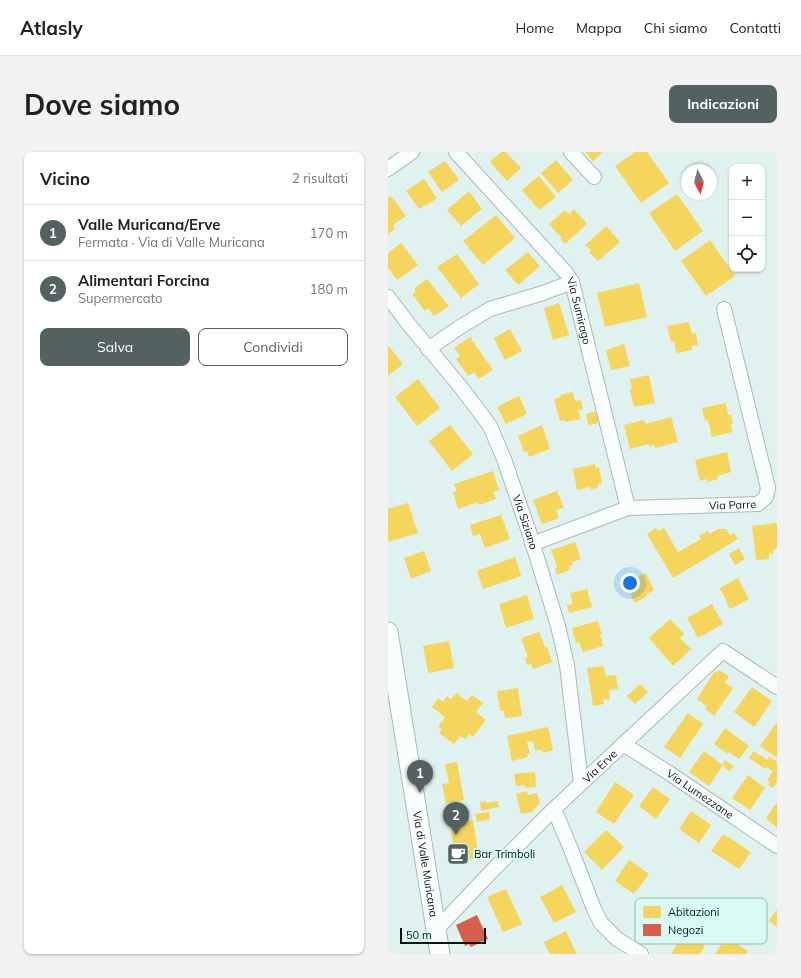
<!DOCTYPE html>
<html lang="it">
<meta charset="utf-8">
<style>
:root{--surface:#fff;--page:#f2f2f2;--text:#202124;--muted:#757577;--line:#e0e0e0;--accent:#536260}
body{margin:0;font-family:Mulish,sans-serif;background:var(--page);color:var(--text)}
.controls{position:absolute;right:12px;top:12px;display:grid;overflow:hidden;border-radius:8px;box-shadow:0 1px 3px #0004}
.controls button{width:36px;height:36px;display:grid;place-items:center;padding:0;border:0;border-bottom:1px solid var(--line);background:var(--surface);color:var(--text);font:20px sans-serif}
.compass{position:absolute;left:293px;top:12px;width:36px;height:36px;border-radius:50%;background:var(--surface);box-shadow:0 1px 3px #0004;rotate:173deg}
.scale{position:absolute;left:12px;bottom:10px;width:86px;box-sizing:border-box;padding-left:4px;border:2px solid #071413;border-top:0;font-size:11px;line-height:14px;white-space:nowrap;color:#071413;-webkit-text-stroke:3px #d7faf5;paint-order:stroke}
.you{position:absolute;left:242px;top:431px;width:14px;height:14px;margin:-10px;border:3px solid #fff;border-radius:50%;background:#1a73e8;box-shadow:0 0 0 6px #1a73e833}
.badge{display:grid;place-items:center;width:26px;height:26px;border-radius:50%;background:var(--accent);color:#fff;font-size:13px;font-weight:700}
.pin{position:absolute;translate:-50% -33px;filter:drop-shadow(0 1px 2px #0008)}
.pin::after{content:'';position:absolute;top:21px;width:14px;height:12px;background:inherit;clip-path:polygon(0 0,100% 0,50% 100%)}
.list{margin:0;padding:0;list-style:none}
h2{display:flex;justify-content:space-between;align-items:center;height:52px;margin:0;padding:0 16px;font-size:17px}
h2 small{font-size:13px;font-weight:400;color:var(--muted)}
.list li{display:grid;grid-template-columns:26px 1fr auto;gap:12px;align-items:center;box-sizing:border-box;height:56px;padding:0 16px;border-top:1px solid var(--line)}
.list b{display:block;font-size:15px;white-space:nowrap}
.list p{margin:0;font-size:13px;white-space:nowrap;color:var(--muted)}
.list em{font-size:13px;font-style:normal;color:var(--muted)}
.actions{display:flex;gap:8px;padding:12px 16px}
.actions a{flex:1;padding:9px 0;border:1px solid var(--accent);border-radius:8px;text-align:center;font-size:14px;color:var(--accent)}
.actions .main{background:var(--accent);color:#fff}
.icon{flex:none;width:22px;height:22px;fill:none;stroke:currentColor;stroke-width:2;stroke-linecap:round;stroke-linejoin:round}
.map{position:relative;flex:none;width:389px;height:802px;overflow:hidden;border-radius:8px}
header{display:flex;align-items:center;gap:24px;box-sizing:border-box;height:56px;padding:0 20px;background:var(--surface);border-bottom:1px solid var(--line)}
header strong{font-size:19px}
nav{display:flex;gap:22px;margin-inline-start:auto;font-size:14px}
.intro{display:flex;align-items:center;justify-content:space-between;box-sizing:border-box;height:96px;padding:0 24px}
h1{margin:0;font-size:28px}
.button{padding:10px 18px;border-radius:8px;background:var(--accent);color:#fff;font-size:14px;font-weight:700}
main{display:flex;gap:24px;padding:0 24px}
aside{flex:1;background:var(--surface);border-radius:8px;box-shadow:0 1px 3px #0004}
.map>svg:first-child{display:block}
.homes{fill:#f6d55c}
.shops{fill:#d6604d}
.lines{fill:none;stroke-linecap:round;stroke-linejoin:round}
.street-casing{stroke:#aab9b7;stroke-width:16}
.secondary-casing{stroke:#aab9b7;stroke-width:21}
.street{stroke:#fafdfd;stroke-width:14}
.secondary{stroke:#fafdfd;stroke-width:19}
.labels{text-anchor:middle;stroke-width:4;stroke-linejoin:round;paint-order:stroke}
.street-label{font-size:11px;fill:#071413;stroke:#d7faf5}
.poi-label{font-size:11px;fill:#071413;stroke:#d7faf5;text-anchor:start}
.key{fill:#d7faf5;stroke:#99b5b1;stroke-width:1}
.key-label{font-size:11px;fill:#071413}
</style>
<header>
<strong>Atlasly</strong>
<nav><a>Home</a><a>Mappa</a><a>Chi siamo</a><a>Contatti</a></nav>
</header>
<div class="intro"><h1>Dove siamo</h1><a class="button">Indicazioni</a></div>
<main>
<aside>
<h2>Vicino<small>2 risultati</small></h2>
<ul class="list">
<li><span class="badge">1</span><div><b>Valle Muricana/Erve</b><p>Fermata · Via di Valle Muricana</p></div><em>170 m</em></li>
<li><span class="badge">2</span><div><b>Alimentari Forcina</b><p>Supermercato</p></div><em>180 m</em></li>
</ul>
<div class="actions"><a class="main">Salva</a><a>Condividi</a></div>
</aside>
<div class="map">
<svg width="389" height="802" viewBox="0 0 389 802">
<rect width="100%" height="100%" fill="#dff2ef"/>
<path class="homes" d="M113,0H118L133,16L119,29L102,10Z
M197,0H215L205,9Z
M247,0H259L281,31L253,51L227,14Z
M168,8L185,28L170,41L153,21Z
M57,9L71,28L54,40L40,20Z
M151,24L168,45L151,58L134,38Z
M36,27L49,46L38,54L37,53L31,57L18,39Z
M81,39L94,57L73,74L59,58Z
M289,42L315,79L287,99L261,61Z
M3,44L18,64L5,73L7,77L0,82V46Z
M186,57L198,71V73L177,92L172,87L174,86L161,72L177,58L181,62Z
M108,63L127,86L95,113L75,89Z
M218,74L232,90L210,109L201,100L203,98L197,93Z
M322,88L347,124L318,144L293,109Z
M13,91L30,113L9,128L0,116V101Z
M140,100L152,114L130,133L117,118Z
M69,102L91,132L73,146L49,115Z
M39,127L61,154L46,164L40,156L37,159L24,142L27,141V136Z
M251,131L259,165L217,175L209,141Z
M171,151L181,183L165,188L156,156Z
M301,170L304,182L308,181L310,193L304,194V198L288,201L286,189L283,190L279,174Z
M122,177L134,199L117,208L106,186Z
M82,185L105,218L91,227L86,220L80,224L68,207L72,204L66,196Z
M236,192L242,214L223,218L218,198Z
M0,193L15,212L0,224Z
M261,223L267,251L246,255L242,238L244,236L242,227Z
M30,227L52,256L29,274L7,245Z
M185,240L187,249L193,248L195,257L190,258L193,267L177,270V268L172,269L166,247L173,245L172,243Z
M131,244L139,262L118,272L109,255Z
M338,251L340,263L343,262L345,271L343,272L344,280L324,285L320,268L317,269L314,256Z
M208,259L211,271L200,273L198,262Z
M283,265L290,290L267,296L266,293L261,294L260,292L242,297L236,273L256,268L258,272Z
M62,273L85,302L64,319L41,289Z
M154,273L162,297L141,305L139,299L136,300L130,284Z
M339,300L343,320L329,324L330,327L320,330L319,327L312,329L307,308Z
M207,312L208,316L211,315L214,331L210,332V336L202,337V335L189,338L185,317Z
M105,319L111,338L105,340L108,347L91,353L90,350L70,357L65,340L69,339L66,332Z
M169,339L176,356L168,358L171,366L154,372L145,348Z
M20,351L30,381L0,390V357Z
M113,363L122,387L97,396L92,382L85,384L82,373Z
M389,371V397H385L386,401L381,402V407L368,408L364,374Z
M268,376L271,379L276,376L290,400L313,387L311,384L320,379L321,382L330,377H338L342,383L346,381L350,387L285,426L259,382Z
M187,390L193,407L184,410L185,413L181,414L182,418L169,423L167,417L169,415L163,398Z
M351,396L357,407L347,413L341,402Z
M36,399L43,419L23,427L16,406Z
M127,405L133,424L95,437L89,419Z
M258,421L266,438L259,442V444L247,451L242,441L244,440L241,435L250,430L248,426Z
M350,426L361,447L342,457L332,436Z
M199,437L204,455L181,461L179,453L185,452L182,441Z
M139,443L146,467L118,476L111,452Z
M324,452L335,472L310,486L299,466Z
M282,467L296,482L292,486L303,497L285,514L261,486Z
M210,469L214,483H212L215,494L195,500L191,490L188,491L184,476Z
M151,480L157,495H159L164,510L145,517L143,512L139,513L137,506L140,505L133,486Z
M61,489L66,516L40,521L35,494Z
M216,514L218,524L228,523L230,537L221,538L222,547L215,548L216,552L205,554L199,516Z
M331,518L341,524L337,531L345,536L326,564L317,557L319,554L309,547L327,519L330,520Z
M252,532L260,540L247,552L239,544Z
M364,535L384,549L366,575L346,560Z
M130,536L134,564L117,566L116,559H112L109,539Z
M68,541L79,549L84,543L95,551L88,560L98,568L85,585L81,582L77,587L72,584L66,592L51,581L54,577L50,575L57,565L44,555L50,546L55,550L59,544L63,547Z
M300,561L315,572L292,606L276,595Z
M389,570V606L372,594Z
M160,575L165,598L155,601L153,598L147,599L145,589L139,590L142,602H139L140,605L124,609L119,584Z
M337,576L361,594L351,607L341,600L340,602L326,592Z
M316,599L335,613L321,634L301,620Z
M366,599L379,608L381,604L389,610V630L385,636L380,633L382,630L379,628L385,619L378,615L377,617L361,606Z
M337,608L346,614L341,619L337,616L335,612Z
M69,610L76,648L58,651L54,632L61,631L57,612Z
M147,620L148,635L138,636L137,633L128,634L126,622Z
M360,623L377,636L362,658L344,646Z
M227,630L246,643L226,672L208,660Z
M265,635L282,647L268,667L251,654Z
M139,639L140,643L149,641L152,651L144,660L133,662L128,642Z
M98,649V651L110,649L111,655L93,659L92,650Z
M389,650V676L378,666Z
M303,659L323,673L311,691L291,677Z
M101,660L102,667L89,670L87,662Z
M85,668L91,706L80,708V706L67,707L63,675L74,674L73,669Z
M218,678L236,695L214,718L196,700Z
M335,682L363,700L351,717L323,699Z
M241,708L261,722L246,742L227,729Z
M174,733L188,760L166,771L152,745Z
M118,737L134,772L115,780L99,745Z
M389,757V775L381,769Z
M178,779L189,802H162L156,790Z
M296,781L317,794L312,802H283Z
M338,785L360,799L358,802H327Z"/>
<path class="shops" d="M89,763L100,787L83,795L81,792L77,794L68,773Z"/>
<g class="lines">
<g class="street-casing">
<g id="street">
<path id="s1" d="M68,0L179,122L184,130L240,356"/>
<path d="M183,0L206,25"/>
<path d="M0,17L24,0"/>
<path id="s2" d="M0,145L19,170L75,238L102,274L116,307L142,383L170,474L179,513L193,631"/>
<path d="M40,197L72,175L102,157L155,141L184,130"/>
<path id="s3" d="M144,392L240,356L370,352L378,345L380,336L336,157"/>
<path id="s4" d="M235,592L281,621L389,694"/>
<path d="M166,657L182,695L206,757L213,771L229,787L253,802"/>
<path id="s5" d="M47,779L103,720L166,657L335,499L389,535"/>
</g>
</g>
<g class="secondary-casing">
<g id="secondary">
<path id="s6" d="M0,480L52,802"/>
</g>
</g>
<use href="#street" class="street"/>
<use href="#secondary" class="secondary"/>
</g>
<defs>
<g id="cafe-square" transform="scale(1.15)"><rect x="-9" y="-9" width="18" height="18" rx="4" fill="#536260" stroke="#d7faf5"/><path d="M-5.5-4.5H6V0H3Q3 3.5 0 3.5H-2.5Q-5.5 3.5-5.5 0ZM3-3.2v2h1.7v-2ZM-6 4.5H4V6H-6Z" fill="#fff"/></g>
</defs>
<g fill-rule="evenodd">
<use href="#cafe-square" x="70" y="702"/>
</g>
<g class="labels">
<g class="street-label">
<text dy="4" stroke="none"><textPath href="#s1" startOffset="204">Via Sumirago</textPath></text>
<text dy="4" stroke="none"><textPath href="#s3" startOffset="207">Via Parre</textPath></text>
<text dy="4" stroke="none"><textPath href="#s2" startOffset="267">Via Siziano</textPath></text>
<text dy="4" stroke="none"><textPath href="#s5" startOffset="233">Via Erve</textPath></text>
<text dy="4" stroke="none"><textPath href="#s4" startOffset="92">Via Lumezzane</textPath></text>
<text dy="4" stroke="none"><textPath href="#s6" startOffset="235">Via di Valle Muricana</textPath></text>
</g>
<g class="poi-label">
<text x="86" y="706">Bar Trimboli</text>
</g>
</g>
<rect x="247" y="746" width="132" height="46" rx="6" class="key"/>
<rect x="255" y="754" width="18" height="12" fill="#f6d55c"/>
<rect x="255" y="772" width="18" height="12" fill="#d6604d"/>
<g class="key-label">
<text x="280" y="764">Abitazioni</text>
<text x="280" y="782">Negozi</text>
</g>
</svg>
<div class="controls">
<button>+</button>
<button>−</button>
<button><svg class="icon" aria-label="locate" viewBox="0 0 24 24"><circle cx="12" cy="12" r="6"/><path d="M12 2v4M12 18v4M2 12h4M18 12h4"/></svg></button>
</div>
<svg class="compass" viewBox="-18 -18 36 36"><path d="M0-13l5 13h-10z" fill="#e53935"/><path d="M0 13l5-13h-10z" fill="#757577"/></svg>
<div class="scale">50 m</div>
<div class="you"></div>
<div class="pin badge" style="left:32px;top:641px">1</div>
<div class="pin badge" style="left:68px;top:683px">2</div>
</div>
</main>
